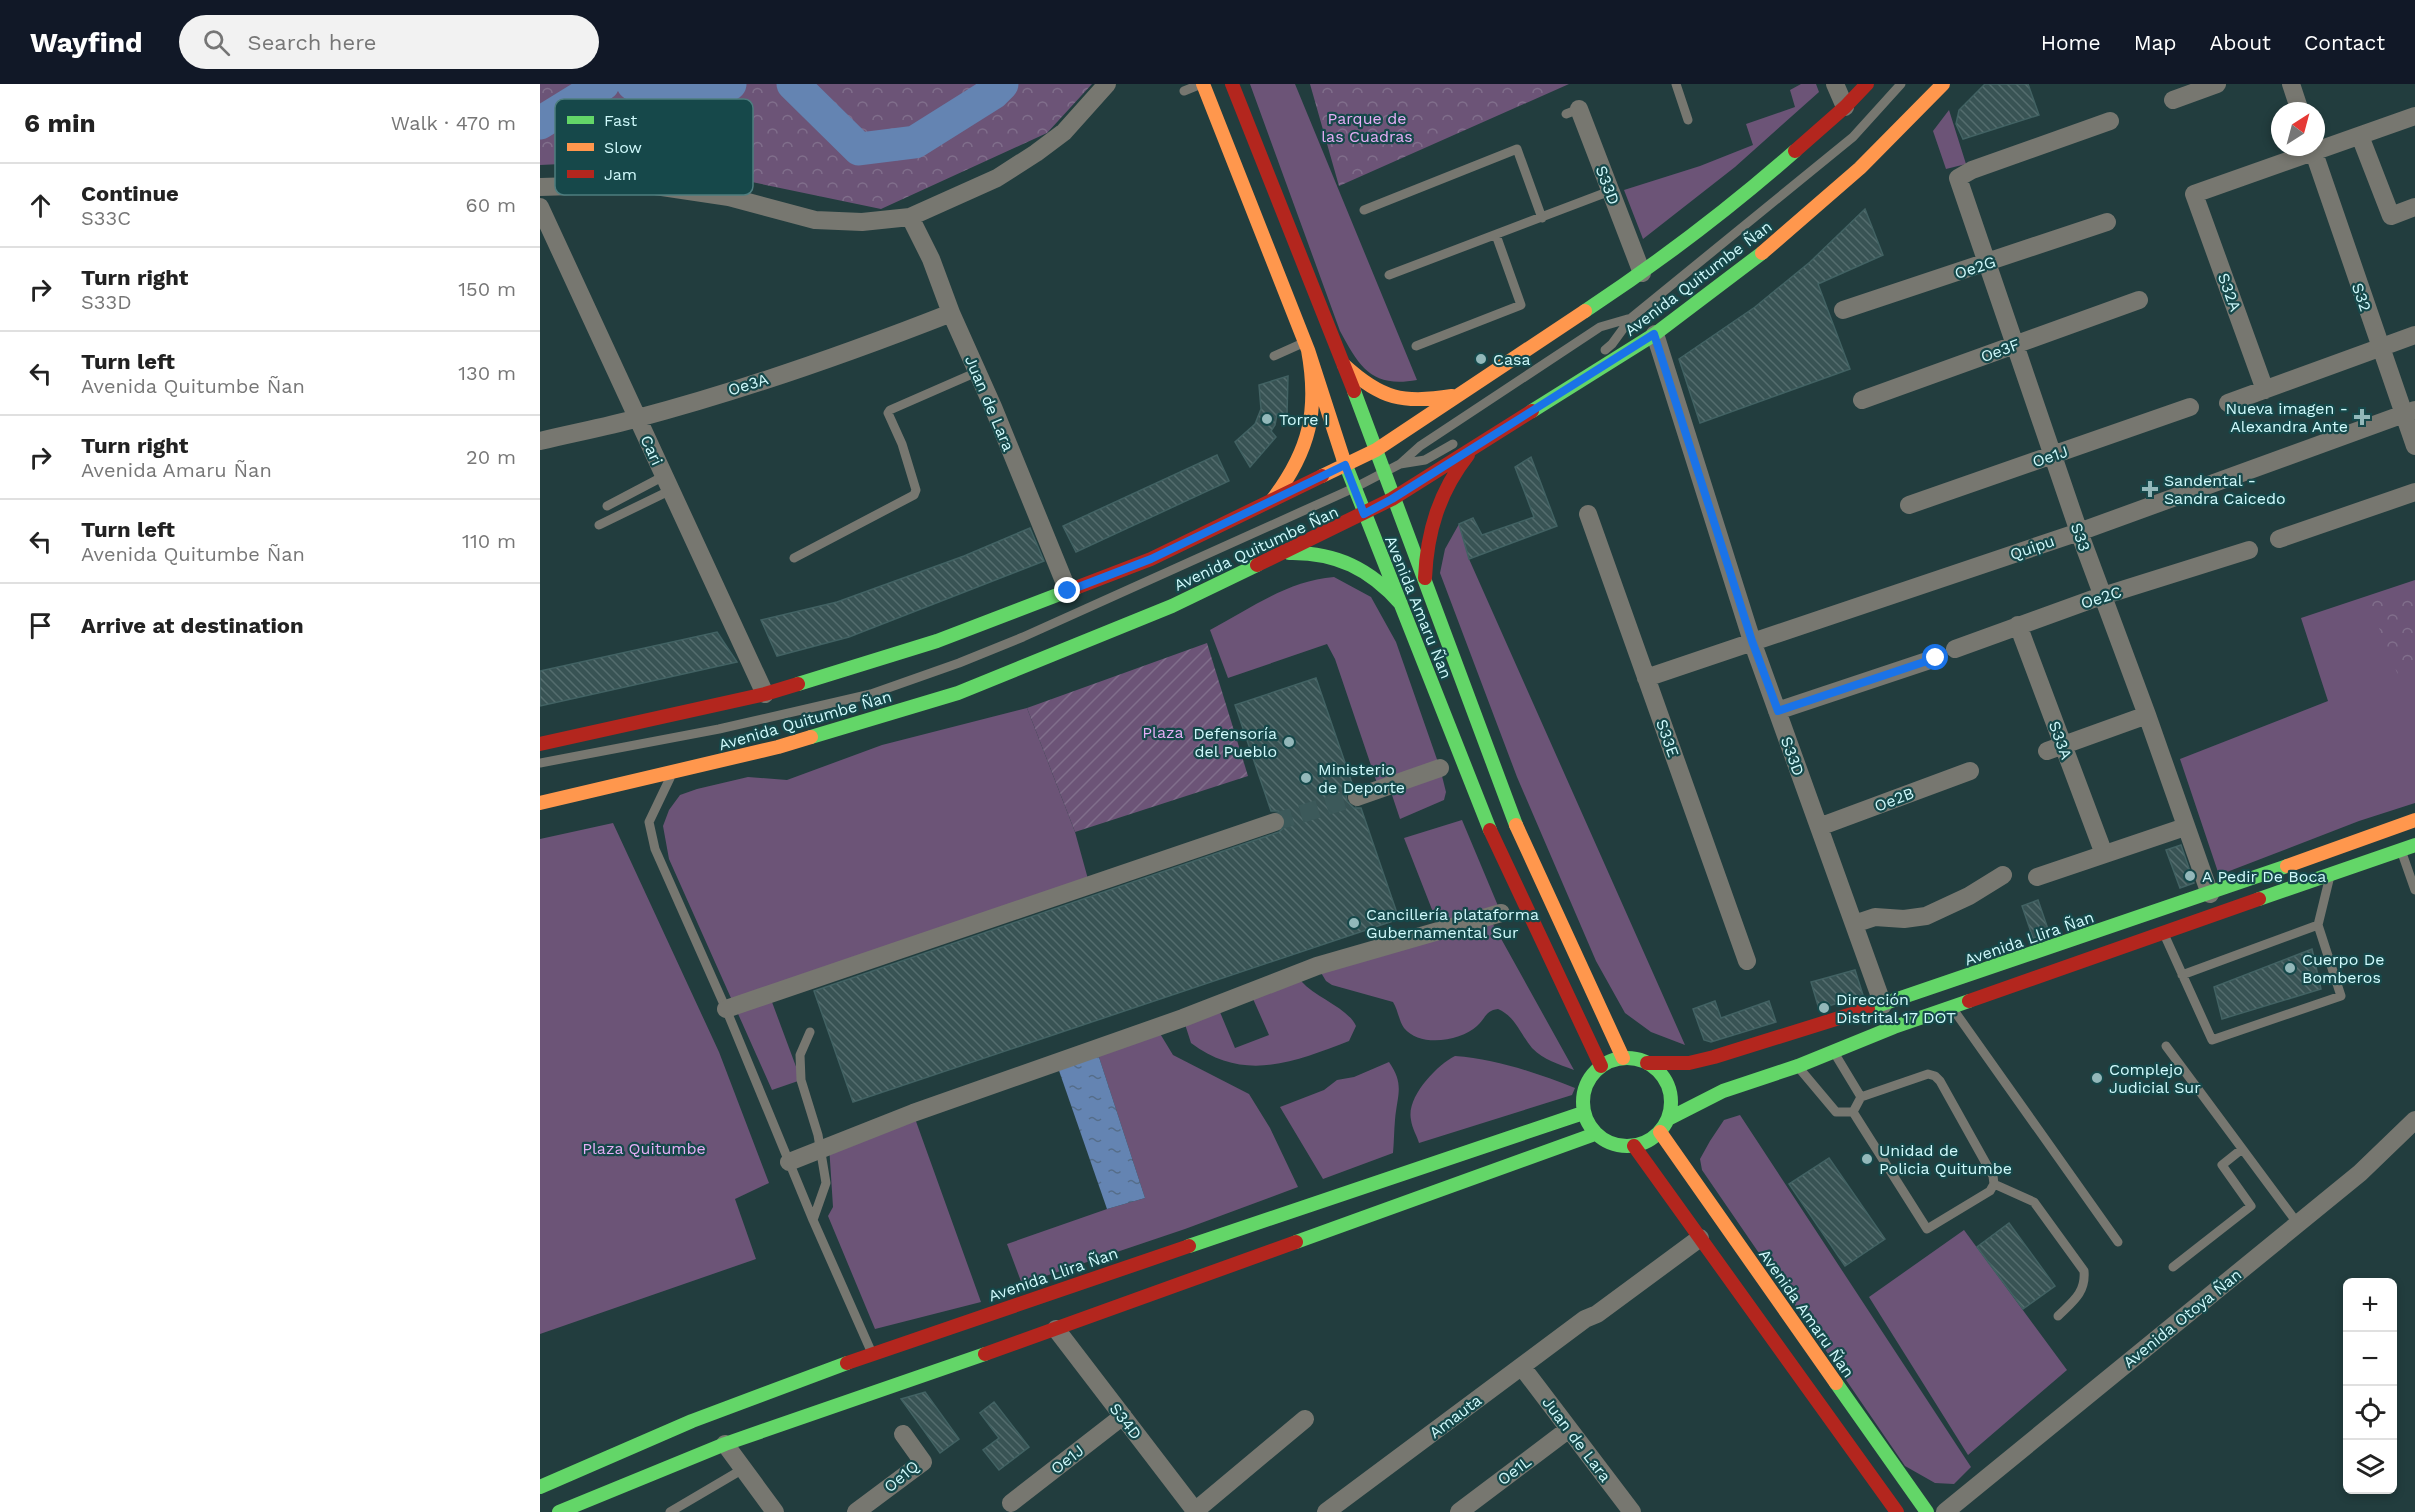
<!DOCTYPE html>
<meta charset="utf-8">
<style>
:root{--surface:#fff;--page:#f2f2f2;--text:#222;--muted:#767676;--line:#e0e0e0;--accent:#111827}
body{margin:0;font-family:"Work Sans",sans-serif;background:var(--page);color:var(--text)}
.controls{position:absolute;right:18px;bottom:18px;display:grid;overflow:hidden;border-radius:9px;box-shadow:0 3px 9px #0003}
.controls button{width:54px;height:54px;display:grid;place-items:center;padding:0;border:0;border-bottom:2px solid var(--line);background:var(--surface);color:var(--text);font:30px sans-serif}
.compass{position:absolute;left:1731px;top:18px;width:54px;height:54px;border-radius:50%;background:var(--surface);box-shadow:0 3px 9px #0003;rotate:36deg}
.stop{position:absolute;width:18px;height:18px;margin:-14px;border:4px solid #1a73e8;border-radius:50%;background:#fff}
.stop.end{background:#1a73e8;border-color:#fff;box-shadow:0 2px 6px #0008}
.list{margin:0;padding:0;list-style:none}
h2{display:flex;justify-content:space-between;align-items:center;height:78px;margin:0;padding:0 24px;font-size:26px}
h2 small{font-size:20px;font-weight:400;color:var(--muted)}
.list li{display:grid;grid-template-columns:39px 1fr auto;gap:18px;align-items:center;box-sizing:border-box;height:84px;padding:0 24px;border-top:2px solid var(--line)}
.list b{display:block;font-size:22px;white-space:nowrap}
.list p{margin:0;font-size:20px;white-space:nowrap;color:var(--muted)}
.list em{font-size:20px;font-style:normal;color:var(--muted)}
.icon{flex:none;width:33px;height:33px;fill:none;stroke:currentColor;stroke-width:2;stroke-linecap:round;stroke-linejoin:round}
.map{position:relative;flex:none;width:1875px;height:1428px;overflow:hidden}
header{display:flex;align-items:center;gap:36px;box-sizing:border-box;height:84px;padding:0 30px;background:var(--accent);color:#fff}
header strong{font-size:28px}
nav{display:flex;gap:33px;margin-inline-start:auto;font-size:21px}
.search{width:420px;height:54px;background:var(--page);display:flex;align-items:center;gap:15px;box-sizing:border-box;padding:0 21px;border-radius:33px;color:var(--muted);font-size:22px}
main{display:flex}
aside{flex:1;background:var(--surface)}
.map>svg:first-child{display:block}
.green{fill:#6c5477}
.forest{fill:url(#forest-crowns)}
.garden{fill:url(#garden-furrows)}
.water{fill:url(#water-ripples)}
.lines{fill:none;stroke-linecap:round;stroke-linejoin:round}
.river{stroke:#6484b2;stroke-width:33}
.building{fill:url(#building-back-hatch);stroke:#426263;stroke-width:1.5}
.street-tunnel{stroke:#3c595a;stroke-width:18;stroke-dasharray:18 9;stroke-linecap:butt}
.lane{stroke:#777770;stroke-width:9}
.street{stroke:#777770;stroke-width:18}
.fast{stroke:#63d668;stroke-width:14}
.slow{stroke:#ff974d;stroke-width:14}
.jam{stroke:#b3261e;stroke-width:14}
.route{stroke:#1a73e8;stroke-width:8}
.poi-dot{fill:#93b8ba;stroke:#16484a;stroke-width:2}
.labels{text-anchor:middle;stroke-width:4.5;stroke-linejoin:round;paint-order:stroke}
.park-label{font-size:16px;fill:#e6aef6;stroke:#16484a}
.street-label{font-size:16px;fill:#d0fafc;stroke:#16484a}
.poi-label{font-size:16px;fill:#d0fafc;stroke:#16484a;text-anchor:start}
.key{fill:#16484a;stroke:#4e7d7f;stroke-width:1.5}
.key-label{font-size:16px;fill:#d0fafc}
</style>
<header>
<strong>Wayfind</strong>
<div class="search"><svg class="icon" aria-label="search" viewBox="0 0 24 24"><circle cx="10" cy="10" r="6"/><path d="M15 15l6 6"/></svg>Search here</div>
<nav><a>Home</a><a>Map</a><a>About</a><a>Contact</a></nav>
</header>
<main>
<aside>
<h2>6 min<small>Walk · 470 m</small></h2>
<ul class="list">
<li><svg class="icon" aria-label="ahead" viewBox="0 0 24 24"><path d="M12 20V5M6 11l6-6 6 6"/></svg><div><b>Continue</b><p>S33C</p></div><em>60 m</em></li>
<li><svg class="icon" aria-label="right" viewBox="0 0 24 24"><path d="M7 20v-9h11M14 6l5 5-5 5"/></svg><div><b>Turn right</b><p>S33D</p></div><em>150 m</em></li>
<li><svg class="icon" aria-label="left" viewBox="0 0 24 24"><path d="M17 20v-9H6M10 6l-5 5 5 5"/></svg><div><b>Turn left</b><p>Avenida Quitumbe Ñan</p></div><em>130 m</em></li>
<li><svg class="icon" aria-label="right" viewBox="0 0 24 24"><path d="M7 20v-9h11M14 6l5 5-5 5"/></svg><div><b>Turn right</b><p>Avenida Amaru Ñan</p></div><em>20 m</em></li>
<li><svg class="icon" aria-label="left" viewBox="0 0 24 24"><path d="M17 20v-9H6M10 6l-5 5 5 5"/></svg><div><b>Turn left</b><p>Avenida Quitumbe Ñan</p></div><em>110 m</em></li>
<li><svg class="icon" aria-label="arrive" viewBox="0 0 24 24"><path d="M6 21V4h12l-3 4 3 4H6"/></svg><div><b>Arrive at destination</b></div></li>
</ul>
</aside>
<div class="map">
<svg width="1875" height="1428" viewBox="0 0 1875 1428">
<defs>
<pattern id="forest-crowns" width="20" height="18" patternUnits="userSpaceOnUse" patternTransform="scale(1.5)"><rect width="20" height="18" fill="#6c5477"/><path d="M2 6a3 3 0 1 1 6 0M12 15a3 3 0 1 1 6 0" fill="none" stroke="#806e8b"/></pattern>
<pattern id="garden-furrows" width="10" height="10" patternUnits="userSpaceOnUse" patternTransform="scale(1.5)"><rect width="10" height="10" fill="#6c5477"/><path d="M-1 1l2-2M0 10L10 0M9 11l2-2" fill="none" stroke="#806e8b"/></pattern>
<pattern id="water-ripples" width="26" height="14" patternUnits="userSpaceOnUse" patternTransform="scale(1.5)"><rect width="26" height="14" fill="#6484b2"/><path d="M2 4q2-2 4 0t4 0M15 11q2-2 4 0t4 0" fill="none" stroke="#556d89"/></pattern>
<pattern id="building-back-hatch" width="6" height="6" patternUnits="userSpaceOnUse" patternTransform="scale(1.5)"><rect width="6" height="6" fill="#385354"/><path d="M-1 5l2 2M0 0l6 6M5-1l2 2" fill="none" stroke="#546d6e"/></pattern>
</defs>
<rect width="100%" height="100%" fill="#223d3e"/>
<path class="green" d="M710,0H755L877,296C832,304 820,284 800,247Z
M1261,0H1276L1279,8L1195,83L1103,155L1084,106L1160,82L1213,61L1206,40L1255,23L1250,6Z
M1409,26L1426,80L1406,85L1393,47Z
M919,440L929,475L1145,961L1111,948L1085,929L1056,877L977,693L900,489L905,465Z
M794,493L831,513L856,558L900,684L906,708L904,716L860,735L849,702L839,705L795,575L787,560L688,594L670,546C711,524 747,497 794,493Z
M1875,496V719L1819,737L1679,791L1640,675L1788,617L1761,534Z
M487,624L535,748L548,795L229,910L261,996L232,1006L129,775L123,742L129,726L140,711L157,705L208,693L247,696L342,661Z
M922,736L961,829L949,833L1034,986C1018,980 1004,976 992,964C981,951 975,932 958,925C946,926 945,935 937,942C921,957 880,964 864,944C859,937 858,926 853,918L792,901L786,897L777,882L900,846L864,754Z
M73,739L179,968L229,1099L195,1115L216,1175L0,1250V755Z
M761,897C776,914 808,924 816,942L809,957C754,978 704,999 651,959L643,934L677,921L695,964L729,951L710,908Z
M616,943L633,971L709,1010L730,1044L758,1103L645,1145L482,1200L467,1160L567,1125L605,1114L556,964Z
M915,972C957,975 996,989 1035,1004L1032,1011L879,1059C877,1052 872,1044 871,1036C866,1013 897,981 915,972Z
M849,978C865,1001 857,1011 855,1036C854,1047 854,1058 853,1069L783,1095L740,1023L784,1006L797,996L814,993Z
M373,1029L441,1218L335,1245L288,1132L293,1123L289,1061Z
M1200,1031L1431,1383L1414,1400L1395,1399L1365,1382L1162,1086L1160,1075L1170,1057L1184,1036Z
M1424,1146L1527,1286L1428,1371L1329,1213Z"/>
<path class="forest" d="M0,0H552L507,49L341,125L106,76L0,81Z
M770,0H1029L799,102Z
M1875,503V591L1860,596L1829,519Z"/>
<path class="garden" d="M667,559L708,692L535,748L487,624Z"/>
<path class="water" d="M556,964L605,1114L567,1125L516,978Z"/>
<g class="lines">
<path class="river" d="M93,0L133,14L190,0
M253,0L319,65L375,58L453,9L462,0
M0,39L63,0"/>
</g>
<path class="building" d="M1445,0H1488L1499,31L1423,55L1416,40L1419,26Z
M1325,125L1343,171L1278,200L1310,285L1160,339L1139,275L1215,223L1270,178Z
M748,292L747,331L737,330L735,341L731,347L736,353L710,383L695,358L715,340L721,325L719,301Z
M677,371L689,397L536,468L523,442Z
M991,373L1017,442L929,475L919,440L933,434L942,451L994,433L975,383Z
M490,444L504,477L309,553L237,572L221,536L297,518L424,472Z
M177,548L197,578L0,622V587Z
M776,594L813,702L806,710L807,717L814,724H821L859,835L313,1018L274,907L739,748L746,741L745,734L738,727H731L695,621Z
M1641,761L1654,799L1640,804L1626,766Z
M1498,816L1509,848L1493,854L1482,822Z
M1772,865L1781,905L1682,935L1674,903Z
M1315,886L1323,911L1279,925L1271,898Z
M1175,917L1181,934L1229,917L1236,938L1171,958L1164,956L1153,925Z
M1289,1074L1345,1155L1305,1182L1249,1100Z
M1469,1139L1515,1202L1483,1225L1437,1163Z
M385,1308L419,1355L400,1369L361,1315Z
M454,1318L489,1363L459,1386L443,1366L459,1354L440,1329Z"/>
<g class="lines">
<path class="street-tunnel" d="M735,738L817,713"/>
<path class="lane" d="M1136,0L1148,36
M644,7L661,0
M1026,30L1039,25
M824,126L977,65L1002,134
M849,191L1070,107
M876,262L981,221L956,151
M1065,266L1072,260L1091,234L1313,53L1361,0
M734,272L763,259
M860,380L885,376L913,360
M67,422L124,392
M59,441L131,406
M254,474L374,411L376,406L362,360L348,329L350,326L437,288
M0,679L179,645L331,610L419,579L483,553L814,404L860,380L880,362L1060,243L1091,234
M130,694L109,738L115,765L186,925L273,1136L331,1267
M1862,769L1875,806
M1778,841L1789,796
M1624,850L1672,956L1801,912L1778,841L1642,891
M1413,925L1578,1158
M270,948L260,971L261,996L278,1051L286,1099L273,1136
M1626,962L1758,1140
M1295,970L1321,1013L1313,1028
M1259,984L1296,1028H1313
M1313,1028L1387,1145L1450,1107L1454,1100L1453,1092L1400,997L1395,992L1388,990L1321,1013
M1454,1100L1494,1118L1544,1187C1546,1209 1532,1218 1518,1232
M1633,1183L1711,1122L1682,1081L1702,1065
M130,1428L203,1385"/>
<path class="street" d="M1295,0L1305,23
M1751,0L1760,27
M1633,16L1677,0
M1039,25L1102,189
M1570,37L1432,86L1418,94L1539,448L1607,631L1670,810
M1820,52L1851,132L1875,123
M1772,63L1875,362
M0,103L102,100L189,113L275,136L322,138L370,133L457,94L496,69L524,48L567,0
M0,123L225,610
M370,133L391,175L411,229L453,323L528,507
M1303,226L1567,138
M1115,250L1212,557L1343,921
M1725,306L1654,110L1875,32
M1322,316L1599,216
M1688,319L1875,251
M0,357C33,349 66,343 98,334C204,306 309,269 411,229
M1369,421L1650,323
M1048,430L1207,877
M1739,455L1875,408
M1478,541L1564,770
M1415,565L1553,515L1709,466
M1106,594L1539,448L1875,326
M1237,627L1396,574
M1507,667L1607,631
M817,713L900,684
M1279,743L1430,687
M1497,793L1645,743
M1314,840L1335,833L1364,835L1386,832L1429,812L1463,791
M186,925L735,738
M249,1078L373,1029L643,934L777,882L961,829
M516,1245L656,1428
M982,1283L1092,1428
M185,1360L235,1428
M471,1419L583,1332
M655,1427L765,1335
M316,1428L383,1378L363,1350
M786,1428L1045,1235L1057,1230L1160,1154
M919,1428L1029,1345
M1405,1428L1820,1089L1875,1036"/>
<path class="fast" d="M1045,227C1119,178 1189,125 1255,67
M814,307L976,741
M992,327L1115,250L1222,169
M803,374L950,746
M749,469C796,468 830,485 861,520
M258,600L397,557L538,503
M271,653L418,609L632,522L717,481
M1719,815L1875,761
M1328,925L1747,782
M1043 1018a44 44 0 1 1 88 0a44 44 0 1 1-88 0Z
M1128,1035L1183,1007L1258,982L1354,943L1429,917
M756,1158L1055,1050
M649,1162L1043,1029
M1296,1299L1387,1428
M0,1403L152,1337L307,1279
M19,1428L185,1360L445,1270"/>
<path class="slow" d="M663,0L768,266L803,374
M1222,169L1320,84L1403,0
M804,281C841,315 863,320 912,312
M782,392L836,366L1045,227
M733,415C770,366 779,326 768,266
M0,719L238,663L271,653
M976,741L1083,974
M1747,782L1875,736
M1120,1048L1296,1299"/>
<path class="jam" d="M692,0L814,307
M1255,67L1305,23L1327,0
M717,481L852,415L992,327
M885,494C887,448 899,408 928,371
M538,503L611,475L782,392
M0,660L225,610L258,600
M950,746L1061,982
M1429,917L1719,815
M1107,979H1149L1174,973L1328,925
M1094,1062L1357,1428
M445,1270L756,1158
M307,1279L649,1162"/>
</g>
<g class="lines">
<path class="route" d="M528,507L611,475L805,381L824,430L852,415L1114,250L1212,557L1238,627L1396,574"/>
</g>
<g class="poi-dot">
<circle cx="941" cy="275" r="6"/>
<path d="M1819 324h6v6h6v6h-6v6h-6v-6h-6v-6h6z"/>
<circle cx="727" cy="335" r="6"/>
<path d="M1607 396h6v6h6v6h-6v6h-6v-6h-6v-6h6z"/>
<circle cx="749" cy="658" r="6"/>
<circle cx="766" cy="694" r="6"/>
<circle cx="1650" cy="792" r="6"/>
<circle cx="814" cy="839" r="6"/>
<circle cx="1750" cy="884" r="6"/>
<circle cx="1284" cy="924" r="6"/>
<circle cx="1557" cy="994" r="6"/>
<circle cx="1327" cy="1075" r="6"/>
</g>
<g class="labels">
<g class="park-label">
<text x="827" y="40">Parque de<tspan x="827" dy="18">las Cuadras</tspan></text>
<text x="623" y="654">Plaza</text>
<text x="104" y="1070">Plaza Quitumbe</text>
</g>
<g class="street-label">
<text transform="translate(1068 101) rotate(69)" y="6">S33D</text>
<text transform="translate(1435 183) rotate(-18)" y="6">Oe2G</text>
<text transform="translate(1158 194) rotate(-37)" y="6">Avenida Quitumbe Ñan</text>
<text transform="translate(1690 208) rotate(70)" y="6">S32A</text>
<text transform="translate(1822 213) rotate(71)" y="6">S32</text>
<text transform="translate(1460 266) rotate(-20)" y="6">Oe3F</text>
<text transform="translate(208 300) rotate(-17)" y="6">Oe3A</text>
<text transform="translate(450 319) rotate(67)" y="6">Juan de Lara</text>
<text transform="translate(112 366) rotate(65)" y="6">Cari</text>
<text transform="translate(1510 372) rotate(-19)" y="6">Oe1J</text>
<text transform="translate(1541 453) rotate(71)" y="6">S33</text>
<text transform="translate(1492 463) rotate(-19)" y="6">Quipu</text>
<text transform="translate(716 464) rotate(-25)" y="6">Avenida Quitumbe Ñan</text>
<text transform="translate(1561 513) rotate(-18)" y="6">Oe2C</text>
<text transform="translate(879 523) rotate(68)" y="6">Avenida Amaru Ñan</text>
<text transform="translate(265 636) rotate(-16)" y="6">Avenida Quitumbe Ñan</text>
<text transform="translate(1128 654) rotate(70)" y="6">S33E</text>
<text transform="translate(1521 656) rotate(70)" y="6">S33A</text>
<text transform="translate(1253 672) rotate(70)" y="6">S33D</text>
<text transform="translate(1354 715) rotate(-21)" y="6">Oe2B</text>
<text transform="translate(1489 854) rotate(-19)" y="6">Avenida Llira Ñan</text>
<text transform="translate(513 1190) rotate(-19)" y="6">Avenida Llira Ñan</text>
<text transform="translate(1267 1229) rotate(55)" y="6">Avenida Amaru Ñan</text>
<text transform="translate(1642 1234) rotate(-39)" y="6">Avenida Otoya Ñan</text>
<text transform="translate(915 1332) rotate(-37)" y="6">Amauta</text>
<text transform="translate(586 1337) rotate(52)" y="6">S34D</text>
<text transform="translate(1037 1355) rotate(53)" y="6">Juan de Lara</text>
<text transform="translate(527 1375) rotate(-38)" y="6">Oe1J</text>
<text transform="translate(974 1386) rotate(-37)" y="6">Oe1L</text>
<text transform="translate(361 1392) rotate(-40)" y="6">Oe1Q</text>
</g>
<g class="poi-label">
<text x="953" y="281">Casa</text>
<text x="1808" y="330" text-anchor="end">Nueva imagen -<tspan x="1808" dy="18">Alexandra Ante</tspan></text>
<text x="739" y="341">Torre I</text>
<text x="1624" y="402">Sandental -<tspan x="1624" dy="18">Sandra Caicedo</tspan></text>
<text x="737" y="655" text-anchor="end">Defensoría<tspan x="737" dy="18">del Pueblo</tspan></text>
<text x="778" y="691">Ministerio<tspan x="778" dy="18">de Deporte</tspan></text>
<text x="1662" y="798">A Pedir De Boca</text>
<text x="826" y="836">Cancillería plataforma<tspan x="826" dy="18">Gubernamental Sur</tspan></text>
<text x="1762" y="881">Cuerpo De<tspan x="1762" dy="18">Bomberos</tspan></text>
<text x="1296" y="921">Dirección<tspan x="1296" dy="18">Distrital 17 DOT</tspan></text>
<text x="1569" y="991">Complejo<tspan x="1569" dy="18">Judicial Sur</tspan></text>
<text x="1339" y="1072">Unidad de<tspan x="1339" dy="18">Policia Quitumbe</tspan></text>
</g>
</g>
<rect x="15" y="15" width="198" height="96" rx="9" class="key"/>
<rect x="27" y="32" width="27" height="8" fill="#63d668"/>
<rect x="27" y="59" width="27" height="8" fill="#ff974d"/>
<rect x="27" y="86" width="27" height="8" fill="#b3261e"/>
<g class="key-label">
<text x="64" y="42">Fast</text>
<text x="64" y="69">Slow</text>
<text x="64" y="96">Jam</text>
</g>
</svg>
<div class="controls">
<button>+</button>
<button>−</button>
<button><svg class="icon" aria-label="locate" viewBox="0 0 24 24"><circle cx="12" cy="12" r="6"/><path d="M12 2v4M12 18v4M2 12h4M18 12h4"/></svg></button>
<button><svg class="icon" aria-label="layers" viewBox="0 0 24 24"><path d="M12 4l9 5-9 5-9-5zM3 14l9 5 9-5"/></svg></button>
</div>
<svg class="compass" viewBox="-18 -18 36 36"><path d="M0-13l5 13h-10z" fill="#e53935"/><path d="M0 13l5-13h-10z" fill="#767676"/></svg>
<div class="stop" style="left:1396px;top:574px"></div>
<div class="stop end" style="left:528px;top:507px"></div>
</div>
</main>
